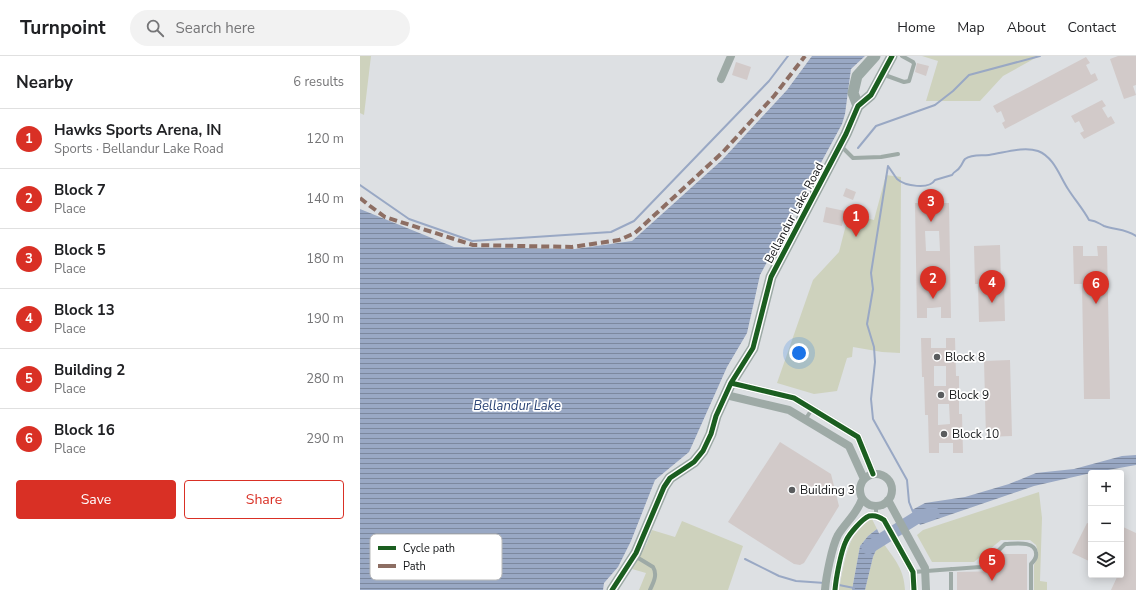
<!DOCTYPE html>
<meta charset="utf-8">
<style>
:root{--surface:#fff;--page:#f2f2f2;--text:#202124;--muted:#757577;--line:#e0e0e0;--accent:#d93025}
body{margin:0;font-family:"Nunito Sans",sans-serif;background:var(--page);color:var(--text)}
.controls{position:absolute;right:12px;bottom:12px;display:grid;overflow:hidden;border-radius:4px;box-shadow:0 2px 10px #0003}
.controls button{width:36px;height:36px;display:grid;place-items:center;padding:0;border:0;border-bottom:1px solid var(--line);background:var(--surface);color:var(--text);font:20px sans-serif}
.you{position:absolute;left:439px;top:297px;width:14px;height:14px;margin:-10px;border:3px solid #fff;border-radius:50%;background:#1a73e8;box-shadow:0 0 0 6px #1a73e833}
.badge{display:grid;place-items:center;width:26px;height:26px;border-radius:50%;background:var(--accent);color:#fff;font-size:13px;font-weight:700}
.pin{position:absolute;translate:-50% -33px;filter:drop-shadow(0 1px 2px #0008)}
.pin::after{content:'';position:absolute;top:21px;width:14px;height:12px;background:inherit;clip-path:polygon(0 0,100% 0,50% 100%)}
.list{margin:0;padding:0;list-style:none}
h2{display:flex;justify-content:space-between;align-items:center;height:52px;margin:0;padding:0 16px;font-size:17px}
h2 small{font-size:13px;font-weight:400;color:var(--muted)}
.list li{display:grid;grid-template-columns:26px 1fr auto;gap:12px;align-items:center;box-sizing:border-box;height:60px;padding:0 16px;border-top:1px solid var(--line)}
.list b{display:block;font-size:15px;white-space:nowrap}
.list p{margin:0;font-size:13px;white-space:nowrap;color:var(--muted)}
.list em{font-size:13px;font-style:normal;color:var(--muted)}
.actions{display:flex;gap:8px;padding:12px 16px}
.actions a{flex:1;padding:9px 0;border:1px solid var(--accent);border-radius:4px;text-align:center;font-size:14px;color:var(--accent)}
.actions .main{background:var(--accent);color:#fff}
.icon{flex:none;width:22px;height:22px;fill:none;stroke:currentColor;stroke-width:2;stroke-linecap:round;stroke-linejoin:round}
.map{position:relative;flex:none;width:776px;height:534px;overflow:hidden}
header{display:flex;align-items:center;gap:24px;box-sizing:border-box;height:56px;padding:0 20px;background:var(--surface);border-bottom:1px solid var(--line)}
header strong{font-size:19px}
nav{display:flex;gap:22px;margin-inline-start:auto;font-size:14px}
.search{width:280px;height:36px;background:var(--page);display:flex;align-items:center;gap:10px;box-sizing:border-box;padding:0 14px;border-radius:22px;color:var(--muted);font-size:15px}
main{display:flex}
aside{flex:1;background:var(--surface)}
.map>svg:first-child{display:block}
.green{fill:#ced2bd}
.water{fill:url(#water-rules)}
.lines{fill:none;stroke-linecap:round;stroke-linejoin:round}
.stream{stroke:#99a8c4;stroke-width:2}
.river{stroke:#99a8c4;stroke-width:13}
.building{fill:#d2cac9;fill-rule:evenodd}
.lane{stroke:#9eaaa6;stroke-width:4}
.street{stroke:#9eaaa6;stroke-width:8}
.secondary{stroke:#9ca9a5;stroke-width:11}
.quiet{stroke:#8d6e63;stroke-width:4;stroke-dasharray:8 4;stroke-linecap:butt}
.cycleway-casing{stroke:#fff;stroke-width:8}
.cycleway{stroke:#1b5e20;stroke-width:5}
.poi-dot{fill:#5a5c5e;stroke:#fff;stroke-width:1.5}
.labels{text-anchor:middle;stroke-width:3.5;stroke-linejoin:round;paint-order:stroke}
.street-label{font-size:12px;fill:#131517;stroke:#fff}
.poi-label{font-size:12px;fill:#131517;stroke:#fff;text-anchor:start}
.water-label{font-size:13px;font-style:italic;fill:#2b4476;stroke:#fff}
.key{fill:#fff;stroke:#b8b9b9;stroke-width:1}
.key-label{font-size:11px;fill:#131517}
</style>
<header>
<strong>Turnpoint</strong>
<div class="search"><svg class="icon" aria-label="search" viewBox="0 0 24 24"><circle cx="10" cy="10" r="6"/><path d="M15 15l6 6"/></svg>Search here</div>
<nav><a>Home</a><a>Map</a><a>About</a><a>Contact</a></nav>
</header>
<main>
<aside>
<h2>Nearby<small>6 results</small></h2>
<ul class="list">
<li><span class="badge">1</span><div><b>Hawks Sports Arena, IN</b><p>Sports · Bellandur Lake Road</p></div><em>120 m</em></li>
<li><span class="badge">2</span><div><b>Block 7</b><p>Place</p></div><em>140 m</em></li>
<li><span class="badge">3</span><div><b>Block 5</b><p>Place</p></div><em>180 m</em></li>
<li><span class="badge">4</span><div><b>Block 13</b><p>Place</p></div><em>190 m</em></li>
<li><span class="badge">5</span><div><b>Building 2</b><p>Place</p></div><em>280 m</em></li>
<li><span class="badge">6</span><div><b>Block 16</b><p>Place</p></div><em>290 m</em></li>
</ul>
<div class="actions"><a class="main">Save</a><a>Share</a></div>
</aside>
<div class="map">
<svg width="776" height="534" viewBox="0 0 776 534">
<defs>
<pattern id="water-rules" width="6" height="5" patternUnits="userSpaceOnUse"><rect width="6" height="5" fill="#99a8c4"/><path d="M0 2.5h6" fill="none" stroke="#7c889e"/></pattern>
</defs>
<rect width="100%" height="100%" fill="#dde0e3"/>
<path class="green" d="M0,0H11L4,59L0,57Z
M562,0H679L643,20L620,45H566L578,5Z
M526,119L541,121L540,297L522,296L493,291L492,301L487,302L477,335L454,338L417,327L453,224L479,196L489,157L514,164Z
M679,436L682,462L680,525L687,526V534H674V509L677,503L678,497L676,489L670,484H641L614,506H572L557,479L563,474Z
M512,463L517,473L508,480L500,490L492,534H479C483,513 488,470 512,463Z
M322,465L383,490L368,534H279L286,517L272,513L287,487L292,474L315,481Z
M524,488C535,504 544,513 545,534H505L513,501L517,492Z"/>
<path class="water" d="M452,0H505L491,13L485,58L482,68L400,219L387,277L367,311L329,396L295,424L271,485L258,511L244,527L243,534H0V153L94,191L215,193L272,185L362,104L427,34Z
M776,399V409L731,417L674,430L560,469L552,454L565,447L605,441L649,428L676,417L714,413L762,400Z
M517,473L524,488L517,492L513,501L505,534H492L500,490L508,480Z"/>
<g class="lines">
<path class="stream" d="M498,92L516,70L575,49L593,35L609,19L680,0
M528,110L511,217L513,233L507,268L514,291L515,306L511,343L513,363L547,424L549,446L553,456
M528,110C531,114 534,119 537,123C545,130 569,134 575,124L592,119C594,115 598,115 600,111C602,109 603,105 605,103C612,98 621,100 629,99C644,97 663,90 678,95C694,101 700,121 708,133C715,144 723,153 729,164C737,165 738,167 744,170C755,174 766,173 776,180
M0,129L49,163L112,185L251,176L274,165L409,25L428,0
M385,503L419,520L436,525L465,527
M479,529L494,532"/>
<path class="river" d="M508,492L556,462L573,457"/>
</g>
<path class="building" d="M758,0H776V29L773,30L776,39L764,43L750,3Z
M726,1L730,7L726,9L731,19L735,17L738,24L645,73L642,67L645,65L641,55L637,57L633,50Z
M376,6L391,11L387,24L372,19Z
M557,7L569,10L566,20L555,16Z
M742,44L746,50L742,52L748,62L751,60L755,67L724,83L720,77L724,75L719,65L715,67L711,60Z
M486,132L496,136L493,144L483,140Z
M555,147H564L565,157H579V147H589L591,262H581V251L572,252H567V262H557ZM565,175H579L580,195H566ZM566,213H580L581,233L566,234Z
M466,151L485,155L482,170L463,166Z
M640,189L641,227H644L645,265L619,266L618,228H615L614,190Z
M713,190H723V200H738L737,190H747L750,343H724L722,228H714Z
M561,282H571V292H586V282H595L596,320H599V358H602L603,397H593V387H579V397H569L568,359H565L564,321H562ZM574,310H586V330H574ZM578,348H589L590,368L578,369Z
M650,304L652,380L626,381L624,305Z
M420,386L471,418L479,450L444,507L440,509L434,508L368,466Z
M727,467L731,468V506L712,497Z
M761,470L776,477V534H751L758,519H761Z
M641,498H667V534H597V516L641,515Z"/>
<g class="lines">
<path class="lane" d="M522,18L544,26L549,25L554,8L553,6L542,0
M481,90L493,102L521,101L538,98
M445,364L452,353
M516,460V450
M275,500L293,511C298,519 293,527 290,534
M591,513V534
M553,516L620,511L625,508L645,488C654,488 675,484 676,497C677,502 674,505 671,508V534"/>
<path class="street" d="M361,23L371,0
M371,327L434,342L498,381L513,418
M366,339L429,354L489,390L504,423
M500 434a16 16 0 1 1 32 0a16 16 0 1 1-32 0Z
M528,444L565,512L566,534
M465,534C466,521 472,490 478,479C486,466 497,458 502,443
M475,534C476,522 481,495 486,485C489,478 502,463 509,460C514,459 520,461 524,464L553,516L554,534"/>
<path class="secondary" d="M498,50L493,37L497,20L515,0
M252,534L276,497L304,431L310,422L334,406L343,395L351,378L356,360L371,327L393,292L411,221L486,78L498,50L511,39L532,0"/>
<path class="quiet" d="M0,142L10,150L25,161L113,189L212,191L259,184L275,177L363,96L414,40L445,0"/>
<g class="cycleway-casing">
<path id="cycleway" d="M371,327L434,342L498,381L513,418
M252,534L276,497L304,431L310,422L334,406L343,395L351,378L356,360L371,327L393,292L411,221L486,78L498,50L511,39L532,0
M475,534C476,522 481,495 486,485C489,478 502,463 509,460C514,459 520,461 524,464L553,516L554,534"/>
</g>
<use href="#cycleway" class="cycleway"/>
</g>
<g class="poi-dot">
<circle cx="577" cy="301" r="4"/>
<circle cx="581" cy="339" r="4"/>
<circle cx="584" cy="378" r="4"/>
<circle cx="432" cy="434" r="4"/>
</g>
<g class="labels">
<g class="street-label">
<text transform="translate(434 157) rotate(-62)" y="4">Bellandur Lake Road</text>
</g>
<g class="poi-label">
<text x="585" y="305">Block 8</text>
<text x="589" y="343">Block 9</text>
<text x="592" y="382">Block 10</text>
<text x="440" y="438">Building 3</text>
</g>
<g class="water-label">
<text x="157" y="354">Bellandur Lake</text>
</g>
</g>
<rect x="10" y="478" width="132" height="46" rx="6" class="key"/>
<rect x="18" y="490" width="18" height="4" fill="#1b5e20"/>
<rect x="18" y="508" width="18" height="4" fill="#8d6e63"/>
<g class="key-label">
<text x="43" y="496">Cycle path</text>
<text x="43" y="514">Path</text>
</g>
</svg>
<div class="controls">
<button>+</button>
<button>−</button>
<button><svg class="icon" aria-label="layers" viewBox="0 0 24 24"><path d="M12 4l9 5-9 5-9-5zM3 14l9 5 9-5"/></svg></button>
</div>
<div class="you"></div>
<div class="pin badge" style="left:496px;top:181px">1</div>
<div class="pin badge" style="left:573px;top:243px">2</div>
<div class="pin badge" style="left:571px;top:166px">3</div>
<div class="pin badge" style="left:632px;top:247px">4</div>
<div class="pin badge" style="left:632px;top:525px">5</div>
<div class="pin badge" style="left:736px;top:248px">6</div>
</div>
</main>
